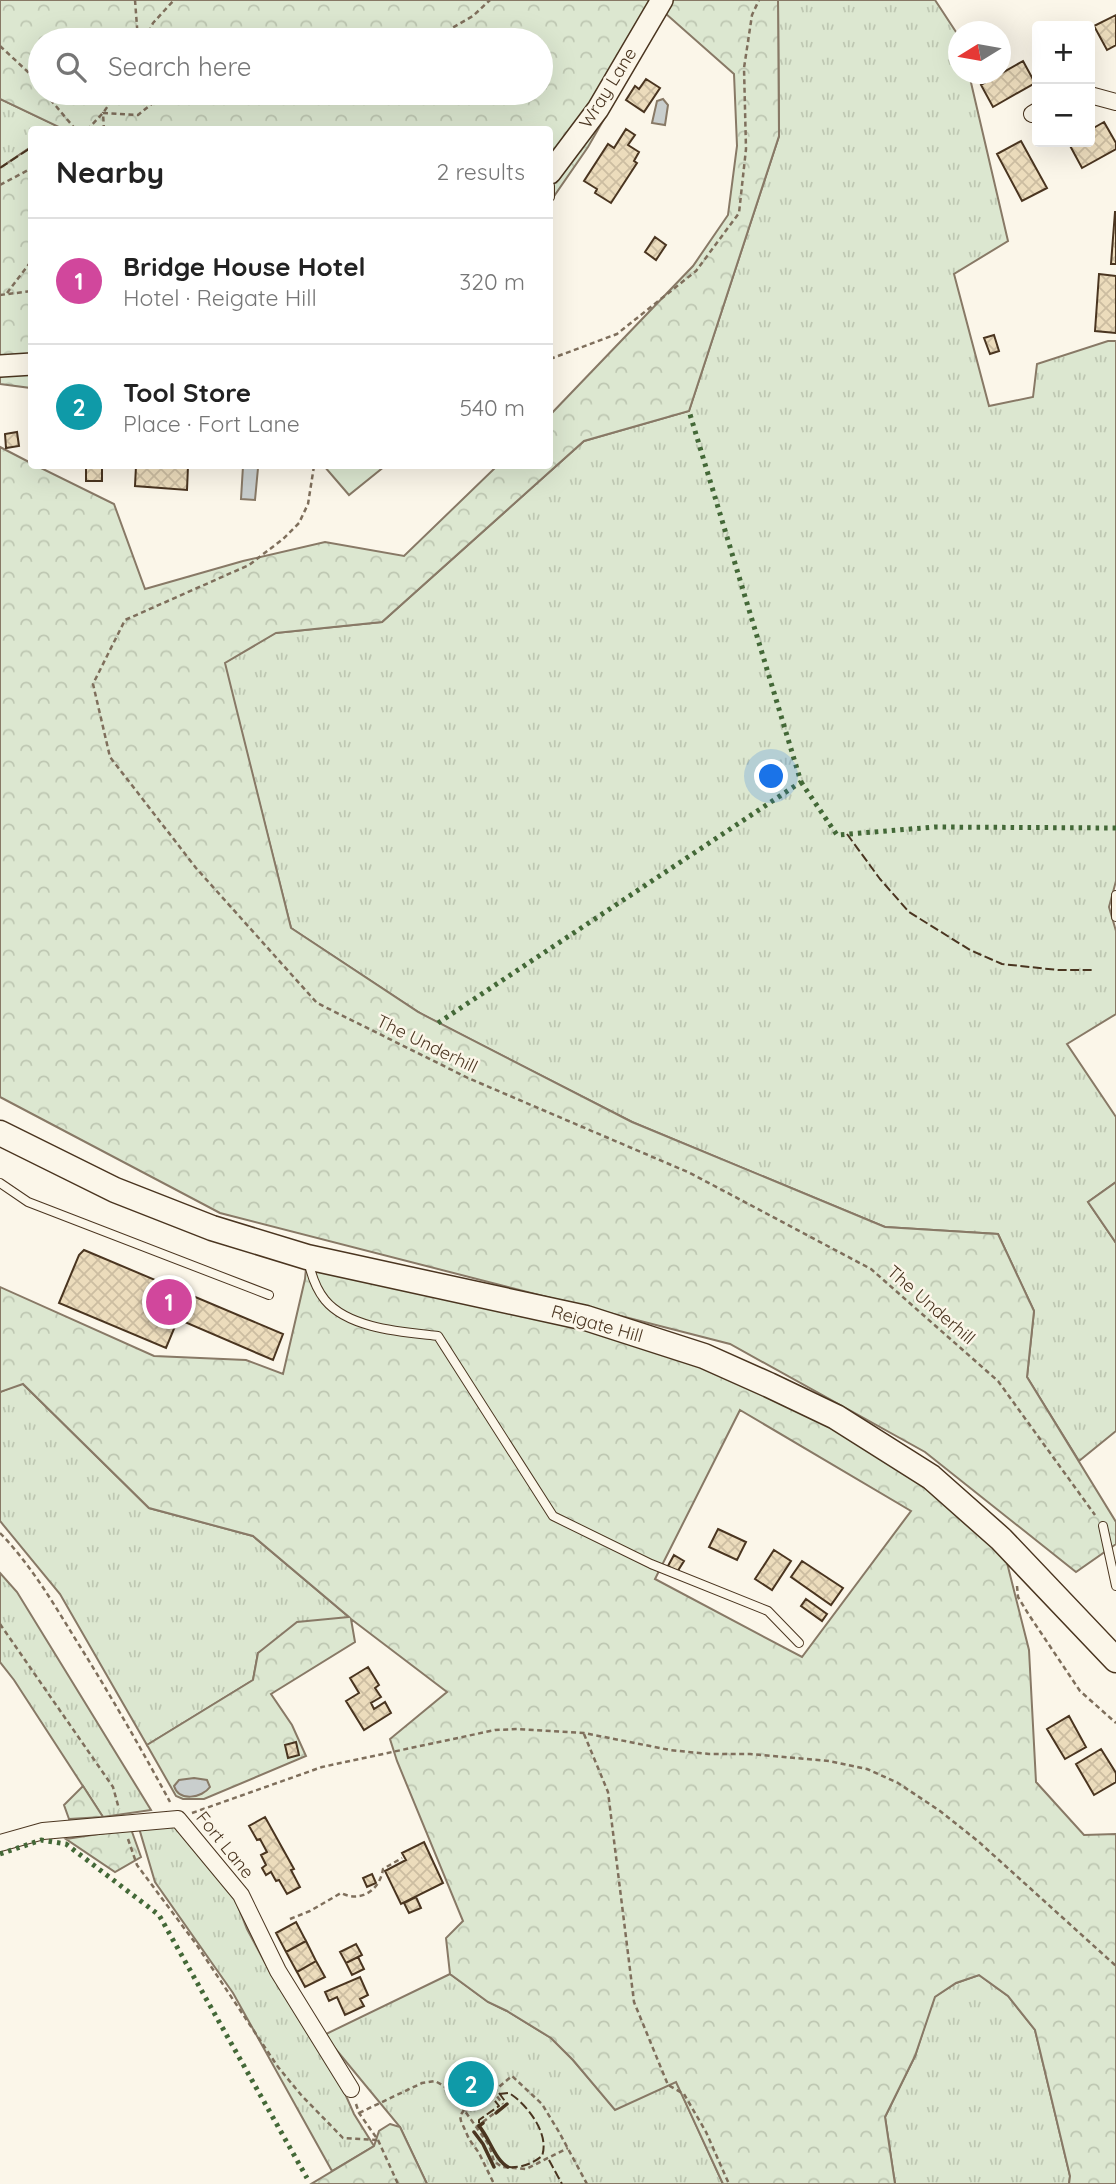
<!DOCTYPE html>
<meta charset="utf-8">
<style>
:root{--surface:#fff;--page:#f6f6f6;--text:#222;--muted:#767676;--line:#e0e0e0;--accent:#7c3aed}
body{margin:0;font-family:Quicksand,sans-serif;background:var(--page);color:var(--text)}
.controls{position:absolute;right:21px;top:21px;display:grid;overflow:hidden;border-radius:7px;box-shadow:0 7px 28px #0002}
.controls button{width:63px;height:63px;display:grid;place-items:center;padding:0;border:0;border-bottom:2px solid var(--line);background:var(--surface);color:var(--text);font:35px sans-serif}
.compass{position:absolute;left:948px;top:21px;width:63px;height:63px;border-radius:50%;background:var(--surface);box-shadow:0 7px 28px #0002;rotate:259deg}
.you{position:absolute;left:772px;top:777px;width:24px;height:24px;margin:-18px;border:5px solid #fff;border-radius:50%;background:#1a73e8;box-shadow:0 0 0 10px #1a73e833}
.badge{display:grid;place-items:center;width:46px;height:46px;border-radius:50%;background:var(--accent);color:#fff;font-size:23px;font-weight:700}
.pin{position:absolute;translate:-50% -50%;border:4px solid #fff;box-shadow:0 2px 7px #0006}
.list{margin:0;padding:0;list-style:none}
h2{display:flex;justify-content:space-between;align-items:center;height:91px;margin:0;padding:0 28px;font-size:30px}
h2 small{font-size:23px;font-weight:400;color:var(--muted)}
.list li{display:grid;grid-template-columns:46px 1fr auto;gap:21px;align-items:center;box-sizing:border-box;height:126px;padding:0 28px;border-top:2px solid var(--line)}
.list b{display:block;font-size:26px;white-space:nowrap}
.list p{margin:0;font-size:23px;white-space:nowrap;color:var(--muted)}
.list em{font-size:23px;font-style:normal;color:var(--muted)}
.icon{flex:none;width:38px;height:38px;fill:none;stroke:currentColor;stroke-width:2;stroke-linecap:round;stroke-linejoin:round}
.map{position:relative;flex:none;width:1116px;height:2184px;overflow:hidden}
.search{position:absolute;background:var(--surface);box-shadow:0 7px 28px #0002;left:28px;top:28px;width:525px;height:77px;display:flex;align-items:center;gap:18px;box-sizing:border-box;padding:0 24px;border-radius:38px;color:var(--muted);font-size:26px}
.panel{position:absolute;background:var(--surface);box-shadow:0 7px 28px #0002;left:28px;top:126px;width:525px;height:343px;border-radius:7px}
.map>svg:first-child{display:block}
.grass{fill:url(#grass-tufts);stroke:#887966;stroke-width:2}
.forest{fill:url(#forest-crowns);stroke:#887966;stroke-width:2;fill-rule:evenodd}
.pitch{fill:#dce7d0;stroke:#887966;stroke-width:2}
.water{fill:#c9cecd;stroke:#887966;stroke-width:2}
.building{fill:url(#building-cross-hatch);stroke:#4a3520;stroke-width:2}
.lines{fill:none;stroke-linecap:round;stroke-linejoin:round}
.lane-casing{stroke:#4a3520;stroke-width:10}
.street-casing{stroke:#4a3520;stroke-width:18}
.secondary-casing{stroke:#4a3520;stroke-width:24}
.primary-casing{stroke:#4a3520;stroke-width:27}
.path{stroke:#7f6f5c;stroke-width:2.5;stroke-dasharray:5 3.5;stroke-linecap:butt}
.lane{stroke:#fbf6e9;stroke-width:8}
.street{stroke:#fbf6e9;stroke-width:16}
.secondary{stroke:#fbf6e9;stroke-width:21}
.primary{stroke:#fbf6e9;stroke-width:24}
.hedge{stroke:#436837;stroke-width:5;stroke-dasharray:3.5 5;stroke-linecap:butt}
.fence{stroke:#4a3520;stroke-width:2;stroke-dasharray:9 3.5;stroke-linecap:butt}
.wall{stroke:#4a3520;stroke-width:3.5}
.labels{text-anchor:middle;stroke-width:5;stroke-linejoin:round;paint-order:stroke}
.street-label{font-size:18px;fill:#4a3520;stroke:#fbf6e9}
</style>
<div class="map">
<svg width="1116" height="2184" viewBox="0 0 1116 2184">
<defs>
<pattern id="grass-tufts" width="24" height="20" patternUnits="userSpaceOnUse" patternTransform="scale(1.75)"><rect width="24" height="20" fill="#dce7d0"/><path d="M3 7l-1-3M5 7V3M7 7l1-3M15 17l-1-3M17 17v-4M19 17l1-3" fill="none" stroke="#bec7b2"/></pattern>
<pattern id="forest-crowns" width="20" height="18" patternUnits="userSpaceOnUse" patternTransform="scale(1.75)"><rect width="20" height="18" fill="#dce7d0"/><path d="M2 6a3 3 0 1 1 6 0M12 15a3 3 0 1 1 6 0" fill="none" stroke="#bec7b2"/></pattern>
<pattern id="building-cross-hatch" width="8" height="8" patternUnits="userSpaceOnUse" patternTransform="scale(1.75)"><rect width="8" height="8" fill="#ecdcbc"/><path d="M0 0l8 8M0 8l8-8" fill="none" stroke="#ccbda1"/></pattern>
</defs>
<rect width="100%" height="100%" fill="#fbf6e9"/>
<path class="grass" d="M778,0H935L958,35V74H969L1008,241L954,274L989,406L1033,397L1037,364L1108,341H1116V881L1109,907L1116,931V1014L1067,1044L1116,1117V1182L1088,1202L1116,1243V1431L1079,1461L1027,1377L1034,1311L998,1234L885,1227L632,1122L423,1015L291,928L224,663L275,633L382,622L584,441L689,411L779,136Z
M0,99L62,128L59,129L32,130L31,147L0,168Z
M22,1383L149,1508L253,1536L350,1618L258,1653L253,1680L147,1745L60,1594L0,1521V1392Z
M0,1573L17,1592L151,1810L103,1817L14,1680L0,1662Z
M174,1824L230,1886L247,1929L271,1974L343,2089L354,2114L374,2146L332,2171L233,1993L155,1882L139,1828Z
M450,1974L488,2002L507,2011L551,2038L573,2060L615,2109L676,2081L723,2184H427L400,2127L324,2035Z
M979,1975L1008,1996L1035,2030L1070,2176L1069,2184H895L885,2117L915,2056L934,1997L956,1983Z"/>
<path class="forest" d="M0,0H778L779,136L689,411L584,441L382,622L276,633L225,663L291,928L418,1012L632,1122L885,1227L998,1234L1034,1311L1027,1377L1116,1522V1544L1076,1572L925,1452L730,1344L220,1213L0,1097V447L31,463L32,466H37L114,504L145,589L243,561L325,542L404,556L497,466H550V415L693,266L728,215L737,146L734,74L665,13L588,147L550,202V130L59,129L61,128L0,99ZM40,40H541V93H40Z
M31,147V388L0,384V168Z
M307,1257L586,1318L836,1417L1001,1539L1029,1650L1036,1782L1084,1835L1116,1834V2184H1069L1070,2176L1035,2030L1008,1996L979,1975L956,1983L935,1997L915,2056L885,2117L895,2184H723L676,2082L615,2110L573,2060L551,2038L507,2011L488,2002L450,1974L446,1938L463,1921L397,1761L390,1739L447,1692L351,1619L355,1642L271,1694L292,1725L306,1756L204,1799H183L176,1796L147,1745L253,1680L258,1653L297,1622L349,1617L253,1536L149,1508L23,1384L0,1392V1287L154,1356L246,1360L283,1374L305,1279ZM740,1410L911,1511L802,1657L655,1579Z
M83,1786L103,1817L69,1819L64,1805Z
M131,1829L141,1857L115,1872L66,1839Z
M390,2124L400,2127L427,2184H311L374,2146L379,2131Z"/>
<path class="pitch" d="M324,466H385L349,495Z
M1116,1182V1243L1088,1202Z"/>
<path class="water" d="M663,99L668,105L665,125L652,123L657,101Z
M243,466H256L258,468L255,500L241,499Z
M194,1778L207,1780L210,1787C202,1798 179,1802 174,1786L179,1780Z"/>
<path class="building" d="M1116,15V45L1107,50L1094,26Z
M1023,61L1035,83L993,107L981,85Z
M646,79L660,88L644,112L626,100L635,86L639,89Z
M1104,122L1116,143V149L1082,168L1068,142H1090V130Z
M626,129L635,135L628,145L639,152L634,161L637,163L611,203L595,193L597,189L584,181L608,144L614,148Z
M1021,141L1047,188L1022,201L997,154Z
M1115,212H1116V264H1111Z
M655,237L666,245L656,260L645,252Z
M1099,274L1116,276V333L1095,331Z
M994,335L999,351L990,354L984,338Z
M17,432L19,446L6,448L5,434Z
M86,466H102V481H86Z
M136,466H188L187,490L135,486Z
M84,1250L283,1334L273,1360L178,1319L166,1348L59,1303L79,1255Z
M718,1529L746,1542L737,1560L709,1547Z
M774,1550L791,1561L772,1590L755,1579Z
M674,1555L684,1561L677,1572L668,1566Z
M802,1561L843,1588L831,1605L791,1577Z
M806,1599L827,1614L822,1621L801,1606Z
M368,1667L379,1685L375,1688L381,1697L371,1703L374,1709L385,1702L391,1713L364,1730L346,1701L359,1693L350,1678Z
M1069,1716L1086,1747L1065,1759L1047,1729Z
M296,1742L299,1755L288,1758L285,1745Z
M1101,1749L1116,1773V1782L1094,1795L1076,1764Z
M265,1817L294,1869L291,1870L300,1887L287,1894L279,1880L276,1881L271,1872L266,1875L262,1868L266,1865L261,1855L267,1852L260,1839L257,1840L249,1826Z
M424,1842L443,1883L401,1904L385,1871L406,1860L402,1853Z
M372,1874L376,1883L367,1887L363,1878Z
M416,1897L421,1908L409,1913L404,1903Z
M296,1922L306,1941L286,1952L276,1933Z
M306,1941L316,1961L297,1972L286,1952Z
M356,1944L362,1955L346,1963L340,1952Z
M358,1957L364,1969L352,1975L346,1963Z
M316,1961L325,1977L305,1987L297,1972Z
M360,1977L368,1995L360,1999L364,2006L345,2015L337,1997L329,2001L325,1992Z
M477,2064L491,2083L464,2103L450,2085Z"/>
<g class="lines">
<g class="lane-casing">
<path id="lane" d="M550,186V197
M1116,895V917
M0,1183L28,1202L269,1295
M308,1260C311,1274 316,1289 325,1300C349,1329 404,1332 438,1336L553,1516L651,1564L768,1611L799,1643
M1103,1526L1116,1586"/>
</g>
<g class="street-casing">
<path id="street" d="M1090,95L1116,102
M1032,114L1037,111
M0,1843L43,1831L178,1819L241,1895L278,1971L351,2089"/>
</g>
<g class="secondary-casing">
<path id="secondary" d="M550,173L598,109L662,0
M0,366L32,364"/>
</g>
<g class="primary-casing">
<path id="primary" d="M0,1133L115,1190L212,1228L307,1257L586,1318L704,1356L769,1385L836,1417L931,1477L1001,1539L1116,1660"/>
</g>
<path class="path" d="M135,0L138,40
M145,40L153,23L174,0
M431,40L473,16L490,0
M0,46L27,71L40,87
M45,93L76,130
M87,130L103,113L117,93
M104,130L103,113L138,115L165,93
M0,185L32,168
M7,293L32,260
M0,295L32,291
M550,359L617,334L696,271L739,213L746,149L744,68L752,15L759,0
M314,466L308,504L299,523L283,539L249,565L125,620L93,684L110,757L196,868L317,1003L468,1078L690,1173L871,1269L998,1381L1095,1515
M0,1533C33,1567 56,1608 81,1648C112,1698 142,1750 170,1802
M1017,1586L1018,1597L1029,1615L1080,1691L1116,1723
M0,1624L113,1787L119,1809
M584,1734L608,1792L634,2002L668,2085L684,2094L706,2132L729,2184
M192,1813L322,1767L495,1730L518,1729L584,1733L670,1750L709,1754H750L829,1761L867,1769L898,1783L940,1811L979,1842L1116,1966
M128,1839L137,1865L196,1944L278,2067L302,2096L343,2138L378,2140
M290,1919L310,1911L341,1893C361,1903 380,1890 383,1869L402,1858
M493,2092L512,2076L542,2104L559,2132L587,2184
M356,2104L359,2113L378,2140L398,2184
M464,2110L460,2116L461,2121L469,2139L479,2153L494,2184
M465,2111L492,2090L503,2104
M359,2113L422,2083L435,2081L444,2086L462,2107L489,2145L494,2161L502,2167L526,2169L568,2148
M476,2127L500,2109"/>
<use href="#lane" class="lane"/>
<use href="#street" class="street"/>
<use href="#secondary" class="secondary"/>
<use href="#primary" class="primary"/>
<path class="hedge" d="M801,782L837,835L935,827L1116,828
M438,1023L801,782L689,411
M0,1854L41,1840L66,1844L159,1915L307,2178"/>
<path class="fence" d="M59,130L62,128
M0,168L32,147
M847,834L880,879L909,912L970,950L1002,964L1058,970H1093
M499,2093L507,2104
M499,2094L509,2093C527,2104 550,2134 542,2156C532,2164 521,2168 508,2167
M479,2123V2120L499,2106L492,2097
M549,2160L562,2184"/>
<path class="wall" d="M496,2113L507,2104
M483,2123L479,2126C490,2139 495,2160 508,2167
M474,2132L483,2144L494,2167"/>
</g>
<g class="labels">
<g class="street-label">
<text transform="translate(608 88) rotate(-58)" y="6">Wray Lane</text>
<text transform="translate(427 1044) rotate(26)" y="6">The Underhill</text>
<text transform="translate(931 1305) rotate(41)" y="6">The Underhill</text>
<text transform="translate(597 1324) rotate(16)" y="6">Reigate Hill</text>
<text transform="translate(225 1845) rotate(51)" y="6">Fort Lane</text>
</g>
</g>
</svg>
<div class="controls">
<button>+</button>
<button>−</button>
</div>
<svg class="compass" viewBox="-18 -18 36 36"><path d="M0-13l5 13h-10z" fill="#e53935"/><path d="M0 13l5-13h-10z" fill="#767676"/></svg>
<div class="you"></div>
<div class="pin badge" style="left:169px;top:1302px;background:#d1479c">1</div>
<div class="pin badge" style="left:471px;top:2084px;background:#0f9aa8">2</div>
<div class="search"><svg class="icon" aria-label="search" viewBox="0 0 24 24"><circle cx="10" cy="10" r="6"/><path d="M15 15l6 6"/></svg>Search here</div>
<section class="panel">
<h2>Nearby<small>2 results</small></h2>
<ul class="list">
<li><span class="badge" style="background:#d1479c">1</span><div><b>Bridge House Hotel</b><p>Hotel · Reigate Hill</p></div><em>320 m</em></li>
<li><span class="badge" style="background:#0f9aa8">2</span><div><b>Tool Store</b><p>Place · Fort Lane</p></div><em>540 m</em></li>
</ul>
</section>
</div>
